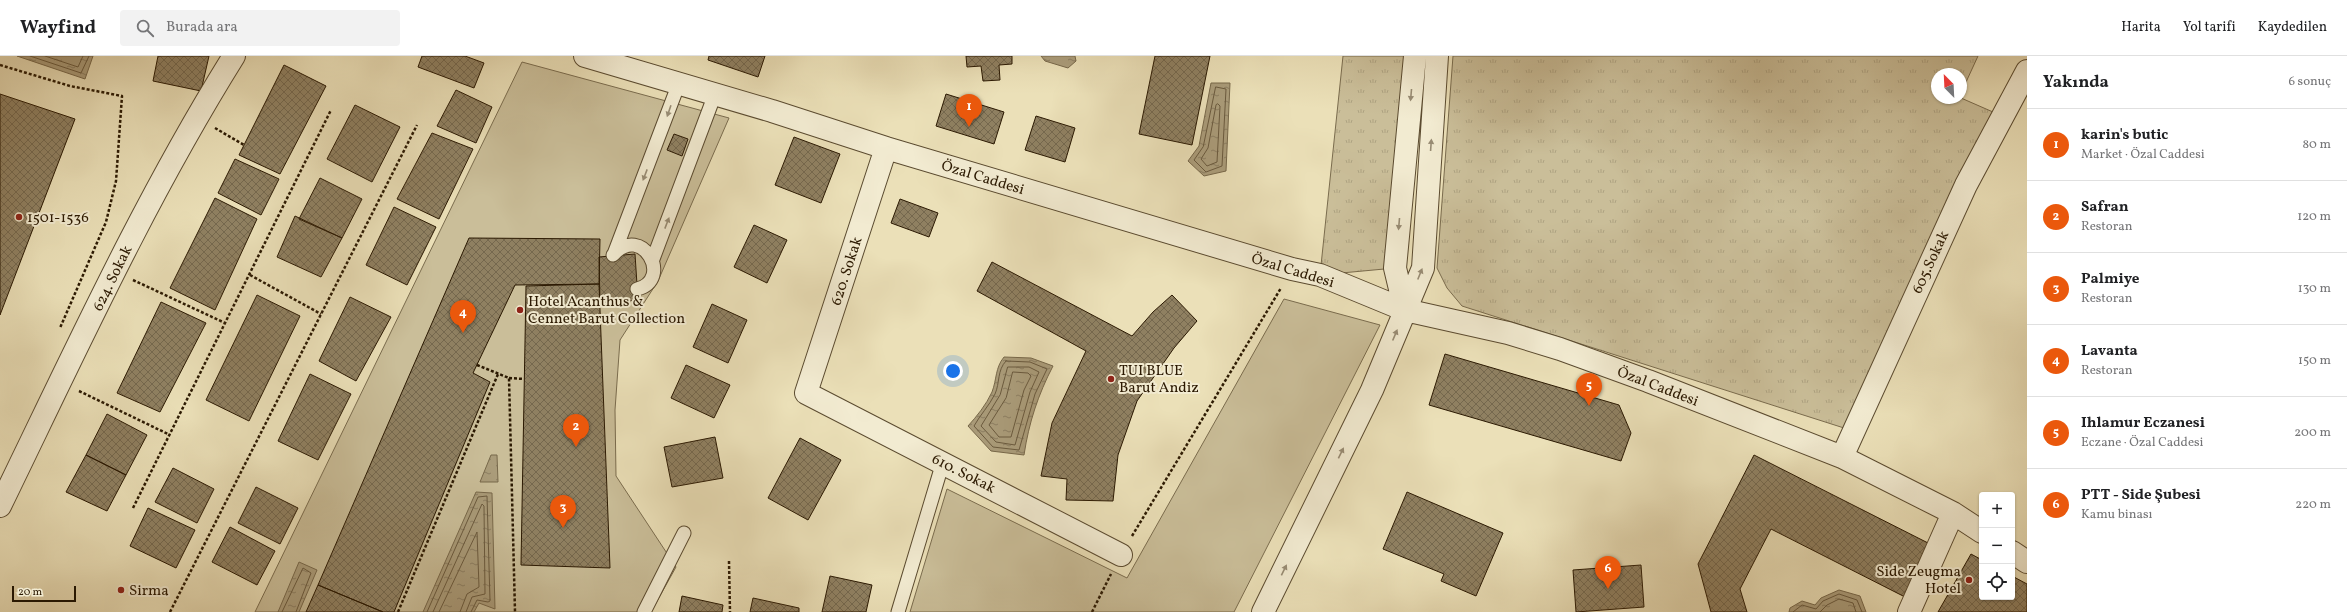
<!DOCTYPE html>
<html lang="tr">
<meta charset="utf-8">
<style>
:root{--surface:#fff;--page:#f2f2f2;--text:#202124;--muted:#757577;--line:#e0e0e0;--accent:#ea580c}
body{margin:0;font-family:Vollkorn,serif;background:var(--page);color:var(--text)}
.controls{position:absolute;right:12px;bottom:12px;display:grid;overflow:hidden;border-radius:4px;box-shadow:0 1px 3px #0004}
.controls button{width:36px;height:36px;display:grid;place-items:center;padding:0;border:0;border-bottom:1px solid var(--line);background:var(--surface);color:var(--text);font:20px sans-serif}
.compass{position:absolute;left:1931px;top:12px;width:36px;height:36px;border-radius:50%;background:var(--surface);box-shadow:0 1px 3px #0004;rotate:336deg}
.scale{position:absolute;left:12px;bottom:10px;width:64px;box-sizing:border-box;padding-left:4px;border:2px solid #2b1902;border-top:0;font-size:11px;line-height:14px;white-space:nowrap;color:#2b1902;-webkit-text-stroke:3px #f2ebd1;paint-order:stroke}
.you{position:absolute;left:953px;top:315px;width:14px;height:14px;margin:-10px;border:3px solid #fff;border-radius:50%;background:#1a73e8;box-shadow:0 0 0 6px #1a73e833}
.badge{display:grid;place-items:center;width:26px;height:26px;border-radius:50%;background:var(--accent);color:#fff;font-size:13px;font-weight:700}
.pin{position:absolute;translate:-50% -33px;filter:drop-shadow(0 1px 2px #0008)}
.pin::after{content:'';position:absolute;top:21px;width:14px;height:12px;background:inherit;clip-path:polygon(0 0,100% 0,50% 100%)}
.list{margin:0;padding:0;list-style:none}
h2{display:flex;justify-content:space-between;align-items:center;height:52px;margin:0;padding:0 16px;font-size:17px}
h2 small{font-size:13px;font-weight:400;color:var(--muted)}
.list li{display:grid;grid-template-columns:26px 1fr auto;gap:12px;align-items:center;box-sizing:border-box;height:72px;padding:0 16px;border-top:1px solid var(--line)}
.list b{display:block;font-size:15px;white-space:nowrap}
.list p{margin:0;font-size:13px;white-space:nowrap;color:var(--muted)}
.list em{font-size:13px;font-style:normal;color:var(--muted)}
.icon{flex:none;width:22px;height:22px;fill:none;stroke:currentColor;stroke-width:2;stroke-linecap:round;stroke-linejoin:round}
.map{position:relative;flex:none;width:2027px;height:556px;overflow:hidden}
header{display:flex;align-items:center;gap:24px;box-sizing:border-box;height:56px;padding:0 20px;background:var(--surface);border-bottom:1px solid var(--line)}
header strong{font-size:19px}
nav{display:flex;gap:22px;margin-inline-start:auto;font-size:14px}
.search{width:280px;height:36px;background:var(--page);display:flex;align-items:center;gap:10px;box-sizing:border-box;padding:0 14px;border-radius:4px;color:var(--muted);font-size:15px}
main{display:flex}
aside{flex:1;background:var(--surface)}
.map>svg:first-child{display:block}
.grass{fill:url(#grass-tufts);stroke:#7a6c4e}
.park{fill:#cabe99;stroke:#7a6c4e}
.water{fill:url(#water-ripples);stroke:#77684a}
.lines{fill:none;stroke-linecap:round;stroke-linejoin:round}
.shore{stroke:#6a5a3e;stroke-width:1}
.building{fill:url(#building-cross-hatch);stroke:#2b1902}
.service-casing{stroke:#5b4b30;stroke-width:15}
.minor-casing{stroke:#5b4b30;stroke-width:24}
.path{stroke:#2b1902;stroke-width:2.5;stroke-dasharray:3 2;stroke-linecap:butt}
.service{stroke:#f2ebd1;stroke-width:13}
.minor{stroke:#f2ebd1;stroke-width:22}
.oneway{fill:#988c74}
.poi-dot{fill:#8f2418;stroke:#f2ebd1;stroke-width:1.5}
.labels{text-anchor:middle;stroke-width:4;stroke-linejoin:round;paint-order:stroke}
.street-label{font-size:15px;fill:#2b1902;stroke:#f2ebd1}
.poi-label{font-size:15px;fill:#2b1902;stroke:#f2ebd1;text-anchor:start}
</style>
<header>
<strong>Wayfind</strong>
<div class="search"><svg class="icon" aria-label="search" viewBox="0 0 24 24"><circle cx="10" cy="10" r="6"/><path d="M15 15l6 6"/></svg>Burada ara</div>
<nav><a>Harita</a><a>Yol tarifi</a><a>Kaydedilen</a></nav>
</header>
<main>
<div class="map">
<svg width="2027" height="556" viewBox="0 0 2027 556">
<defs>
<pattern id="grass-tufts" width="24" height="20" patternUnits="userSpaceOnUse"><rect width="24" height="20" fill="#cabe99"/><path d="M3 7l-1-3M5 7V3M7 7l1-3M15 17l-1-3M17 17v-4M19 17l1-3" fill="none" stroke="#aea382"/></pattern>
<pattern id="water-ripples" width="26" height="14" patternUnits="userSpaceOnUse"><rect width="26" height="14" fill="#aa9c7a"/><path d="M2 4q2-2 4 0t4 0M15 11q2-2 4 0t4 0" fill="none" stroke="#8b7e62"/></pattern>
<pattern id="building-cross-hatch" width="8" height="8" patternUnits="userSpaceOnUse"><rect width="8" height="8" fill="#8f8061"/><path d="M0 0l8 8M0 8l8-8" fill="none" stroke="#75684e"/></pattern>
</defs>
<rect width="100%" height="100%" fill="#ebe0b8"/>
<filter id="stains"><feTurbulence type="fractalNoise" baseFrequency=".005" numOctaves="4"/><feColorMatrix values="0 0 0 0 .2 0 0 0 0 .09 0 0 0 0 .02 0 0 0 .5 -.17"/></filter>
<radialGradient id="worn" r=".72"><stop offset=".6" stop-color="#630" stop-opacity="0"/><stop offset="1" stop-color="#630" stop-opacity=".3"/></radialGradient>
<path class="grass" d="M1343,0H1415L1395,212L1320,219Z
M1453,0H1978L1961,37V18H1937V42H1961L1993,56L1844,372L1462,250L1447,232L1437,212Z"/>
<path class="park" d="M522,6L729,62L658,225L620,284L615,354L616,420L676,511L651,556H255Z
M1284,243L1380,269L1234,556H910L947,433L1127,522Z"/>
<path class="water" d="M17,0H93L85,23Z
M1041,0H1075L1076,5L1068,12L1045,5Z
M1211,27H1230L1226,115L1204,120L1188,105L1199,90Z
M1004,301L1031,302L1053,310C1038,339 1029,366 1024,399L991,395L968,370C977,360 986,349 992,336C997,323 995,312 1004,301Z
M491,399H497L498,426H480Z
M476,436L492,437L495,553L479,547L474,556H423Z
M299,506L317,514L299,556H278Z
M1839,534L1860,540L1866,556H1789L1790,552L1802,545L1815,549L1821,542Z"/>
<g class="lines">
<path class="shore" d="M30,0L81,17L89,0
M45,0L78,11L83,0
M1216,31L1226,33L1222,110L1206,116L1194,104L1203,91Z
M1218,48L1220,50L1217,106L1207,110L1201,103L1208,92L1216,49Z
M1006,305L1030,306L1047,313L1035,338L1019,394L993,391L974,370C980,359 989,350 995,338C1000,327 997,314 1006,305Z
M1008,311H1029L1039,316L1030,336L1015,389L996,386L981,370L1000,339Z
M1013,316L1028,317L1031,320L1024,334L1011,381H999L989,369L1006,342Z
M282,556L303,512L311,517L296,556
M427,556L478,441L487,440L490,545L488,546L477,544L471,556
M433,556L482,448L484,450L485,538L472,541L466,556
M439,556L477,476L479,531L467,538L460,556
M1793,556L1802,549L1816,553L1823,545L1839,538L1857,544L1862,556
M1820,556L1827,549L1839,543L1853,547L1856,556"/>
</g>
<path class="building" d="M158,0H209L201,35L153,25Z
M422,0H465L484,7L474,32L418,11Z
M709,0H765L758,21L708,4Z
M966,0H1012V8L999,9L1000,24L983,25L981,10L967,11Z
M1155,0H1210L1192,89L1139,78Z
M284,9L326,30L280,118L239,99Z
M456,34L492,51L476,87L437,70Z
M0,38L75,63L0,259Z
M946,38L1004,56L994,88L936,70Z
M355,49L400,71L372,126L327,103Z
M1036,60L1075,72L1065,106L1025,94Z
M432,77L473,93L439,163L397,143Z
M674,78L688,83L682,100L667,94Z
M794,81L840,98L821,147L775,129Z
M235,103L279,123L261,159L218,137Z
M320,122L362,143L342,182L299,163Z
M215,142L257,163L215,254L170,232Z
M900,143L938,157L929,181L891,167Z
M394,151L436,171L407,229L366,209Z
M295,160L342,182L321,221L277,201Z
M754,169L787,184L767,227L734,211Z
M469,182L600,183L599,228L515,229L473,317L490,326L394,556H383L318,529Z
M635,198L638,244L600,248L599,201Z
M992,206L1132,280L1153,256L1172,239L1197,265L1174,292L1137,345L1118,399L1113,445L1066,444L1067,423L1041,420L1052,367L1086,295L977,235Z
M599,228L610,512L521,509L526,230Z
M257,239L300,260L249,365L206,344Z
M350,241L391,261L356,325L319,305Z
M161,246L206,267L160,356L117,337Z
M712,248L747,264L728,307L693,291Z
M1445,298L1619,349L1631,377L1621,405L1429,349Z
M686,309L730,329L714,362L671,342Z
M310,318L351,338L318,404L278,385Z
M107,358L147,379L126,419L86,399Z
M715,381L723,422L672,431L664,391Z
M800,382L841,404L808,464L768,442Z
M86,399L126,419L107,455L66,436Z
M1754,399L1932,489L1905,541L1771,473L1740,533L1747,556H1711L1698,508Z
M173,412L214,433L197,467L155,446Z
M256,431L298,452L280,488L238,467Z
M1407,436L1503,477L1476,540L1441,525L1444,518L1383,493Z
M148,452L195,474L176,512L130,490Z
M230,471L275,495L257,529L212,506Z
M1971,498L1982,504V541H2012V520L2027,528V556H1938Z
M1641,509L1644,551L1576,556L1573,514Z
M830,520L872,529L866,556H822Z
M318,529L383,556H306Z
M682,540L723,549L722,556H679Z
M753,542L799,552V556H750Z"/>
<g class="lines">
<g class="service-casing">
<path id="service" d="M614,198L679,27
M613,199C642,166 674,224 637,233
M653,203L715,38
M644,556L684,477
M898,556L943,406"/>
</g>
<g class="minor-casing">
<path id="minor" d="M585,0L772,55L886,92L1292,213L1320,219L1405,254L1508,277L1560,293L1648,325L1842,401L1953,457L1982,476
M886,92L806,337L1121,499
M1405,254L1395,212L1415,0
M1842,401L1966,129L2027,15
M0,450C74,298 144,144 234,0
M2012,496L2027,506
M1263,556L1372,334L1423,212L1437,0
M1909,556L1953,457"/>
</g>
<path class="path" d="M0,9L70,30L122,40L116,125L106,166L60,272
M215,72L244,89
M250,219L321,258
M133,224L225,267
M477,309L509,322L515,556
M509,322L524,323
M79,335L170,379
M133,452L331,54
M1132,480L1281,232
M729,505L730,556
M170,556L417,69
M398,556L498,318
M1092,556L1111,518"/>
<use href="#service" class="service"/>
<use href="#minor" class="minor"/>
</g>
<defs><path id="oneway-solid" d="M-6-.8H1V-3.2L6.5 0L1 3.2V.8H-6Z"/></defs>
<g class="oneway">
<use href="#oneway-solid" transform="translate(1411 39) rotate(95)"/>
<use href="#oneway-solid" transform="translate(669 55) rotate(109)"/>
<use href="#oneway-solid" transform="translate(1431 89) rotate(-86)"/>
<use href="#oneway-solid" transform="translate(645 119) rotate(111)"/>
<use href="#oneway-solid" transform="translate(667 167) rotate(-69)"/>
<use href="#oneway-solid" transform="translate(1399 168) rotate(95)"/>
<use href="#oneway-solid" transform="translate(1420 218) rotate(-68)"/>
<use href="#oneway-solid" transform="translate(1395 279) rotate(-67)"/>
<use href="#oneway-solid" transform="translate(1341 397) rotate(-64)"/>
<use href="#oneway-solid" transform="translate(1284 514) rotate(-64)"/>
</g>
<g class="poi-dot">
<circle cx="19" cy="161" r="4"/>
<circle cx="520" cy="254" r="4"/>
<circle cx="1111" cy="323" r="4"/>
<circle cx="1969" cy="524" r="4"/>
<circle cx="121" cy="534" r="4"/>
</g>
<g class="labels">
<g class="street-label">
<text transform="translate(983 121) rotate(17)" y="5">Özal Caddesi</text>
<text transform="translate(1930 206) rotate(-65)" y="5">605.Sokak</text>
<text transform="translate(1293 214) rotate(17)" y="5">Özal Caddesi</text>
<text transform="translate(846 215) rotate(-72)" y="5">620. Sokak</text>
<text transform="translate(112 222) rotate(-64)" y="5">624. Sokak</text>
<text transform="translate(1658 330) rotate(21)" y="5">Özal Caddesi</text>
<text transform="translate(964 417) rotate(27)" y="5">610. Sokak</text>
</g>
<g class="poi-label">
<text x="27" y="166">1501-1536</text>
<text x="528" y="250">Hotel Acanthus &amp;<tspan x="528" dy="17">Cennet Barut Collection</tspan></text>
<text x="1119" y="319">TUI BLUE<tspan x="1119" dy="17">Barut Andiz</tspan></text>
<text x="1961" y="520" text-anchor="end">Side Zeugma<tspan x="1961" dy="17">Hotel</tspan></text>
<text x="129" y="539">Sirma</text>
</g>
</g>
<rect width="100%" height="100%" filter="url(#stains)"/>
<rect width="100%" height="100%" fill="url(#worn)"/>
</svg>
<div class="controls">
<button>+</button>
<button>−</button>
<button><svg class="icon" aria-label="locate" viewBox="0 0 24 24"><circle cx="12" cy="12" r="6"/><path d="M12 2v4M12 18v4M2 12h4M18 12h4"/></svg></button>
</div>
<svg class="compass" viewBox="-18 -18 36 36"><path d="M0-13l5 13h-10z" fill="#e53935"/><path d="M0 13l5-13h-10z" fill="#757577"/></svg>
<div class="scale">20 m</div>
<div class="you"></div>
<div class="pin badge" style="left:969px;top:71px">1</div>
<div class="pin badge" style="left:576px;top:391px">2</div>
<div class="pin badge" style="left:563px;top:472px">3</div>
<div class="pin badge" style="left:463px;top:277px">4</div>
<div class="pin badge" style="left:1589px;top:350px">5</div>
<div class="pin badge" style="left:1608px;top:533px">6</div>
</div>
<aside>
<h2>Yakında<small>6 sonuç</small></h2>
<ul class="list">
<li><span class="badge">1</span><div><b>karin's butic</b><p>Market · Özal Caddesi</p></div><em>80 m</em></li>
<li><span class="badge">2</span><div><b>Safran</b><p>Restoran</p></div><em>120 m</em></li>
<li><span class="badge">3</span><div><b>Palmiye</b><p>Restoran</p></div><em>130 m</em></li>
<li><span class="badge">4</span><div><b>Lavanta</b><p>Restoran</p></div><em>150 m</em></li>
<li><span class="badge">5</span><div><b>Ihlamur Eczanesi</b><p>Eczane · Özal Caddesi</p></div><em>200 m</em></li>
<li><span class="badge">6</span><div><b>PTT - Side Şubesi</b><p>Kamu binası</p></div><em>220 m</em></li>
</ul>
</aside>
</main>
